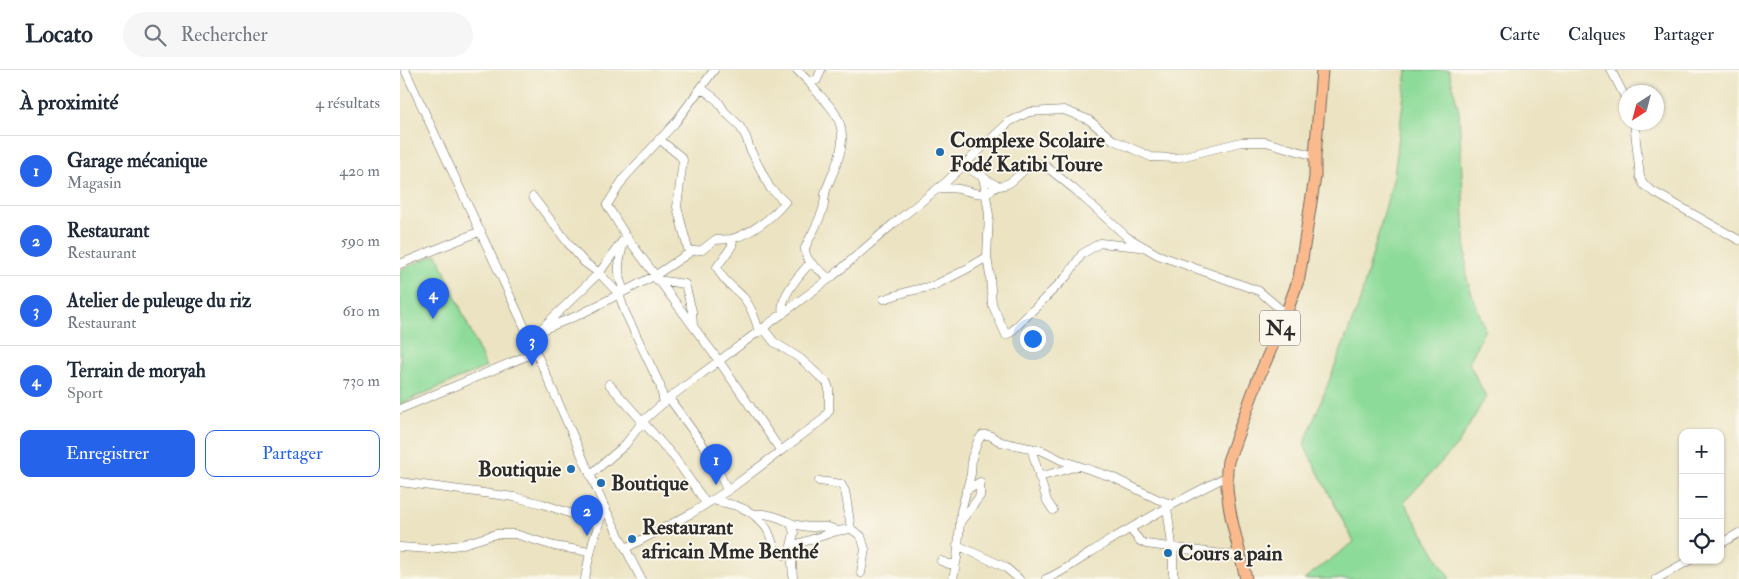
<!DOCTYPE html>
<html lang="fr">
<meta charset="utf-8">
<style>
:root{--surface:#fff;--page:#f6f6f7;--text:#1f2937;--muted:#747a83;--line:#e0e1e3;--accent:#2563eb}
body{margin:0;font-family:"IM FELL Double Pica",serif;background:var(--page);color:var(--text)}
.controls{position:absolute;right:15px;bottom:15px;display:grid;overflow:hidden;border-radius:10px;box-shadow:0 1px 4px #0004}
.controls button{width:45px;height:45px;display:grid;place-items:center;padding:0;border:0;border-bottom:1px solid var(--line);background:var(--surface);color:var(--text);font:25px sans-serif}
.compass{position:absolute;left:1219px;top:15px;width:45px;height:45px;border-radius:50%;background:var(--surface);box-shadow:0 1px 4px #0004;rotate:216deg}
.you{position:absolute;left:632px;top:268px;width:18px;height:18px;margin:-12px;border:4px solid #fff;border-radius:50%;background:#1a73e8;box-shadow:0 0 0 8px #1a73e833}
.badge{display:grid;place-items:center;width:32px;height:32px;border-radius:50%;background:var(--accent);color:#fff;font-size:16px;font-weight:700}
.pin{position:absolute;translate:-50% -41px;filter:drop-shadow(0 1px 2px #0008)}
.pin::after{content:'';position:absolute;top:26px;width:18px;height:15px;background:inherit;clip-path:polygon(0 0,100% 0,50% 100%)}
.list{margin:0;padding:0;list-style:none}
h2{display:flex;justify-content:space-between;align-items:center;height:65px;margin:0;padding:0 20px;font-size:21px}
h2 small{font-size:16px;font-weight:400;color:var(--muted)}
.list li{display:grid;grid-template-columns:32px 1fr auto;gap:15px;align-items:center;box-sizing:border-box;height:70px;padding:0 20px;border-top:1px solid var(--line)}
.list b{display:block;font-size:19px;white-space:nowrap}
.list p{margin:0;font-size:16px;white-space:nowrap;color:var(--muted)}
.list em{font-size:16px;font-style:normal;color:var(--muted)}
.actions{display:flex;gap:10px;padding:15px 20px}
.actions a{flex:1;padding:11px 0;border:1px solid var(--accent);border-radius:10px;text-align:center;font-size:18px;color:var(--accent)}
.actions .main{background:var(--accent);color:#fff}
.icon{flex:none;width:28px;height:28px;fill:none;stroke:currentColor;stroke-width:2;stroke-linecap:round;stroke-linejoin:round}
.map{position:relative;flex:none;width:1339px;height:509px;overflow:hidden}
header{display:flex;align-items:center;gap:30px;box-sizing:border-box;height:70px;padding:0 25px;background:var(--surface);border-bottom:1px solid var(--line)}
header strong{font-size:24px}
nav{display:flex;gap:28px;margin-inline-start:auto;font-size:18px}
.search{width:350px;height:45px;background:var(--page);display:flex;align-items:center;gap:12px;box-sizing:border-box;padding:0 18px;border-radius:28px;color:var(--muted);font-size:19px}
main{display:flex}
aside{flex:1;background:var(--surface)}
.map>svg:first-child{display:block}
.green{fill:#8ddb99;stroke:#5c8362}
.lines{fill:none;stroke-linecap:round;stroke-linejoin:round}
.minor-casing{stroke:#6e6b60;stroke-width:9}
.highway-casing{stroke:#6e6b60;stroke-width:13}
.minor{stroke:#fff;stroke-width:8}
.highway{stroke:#fbba8d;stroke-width:11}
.poi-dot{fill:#1f6fb2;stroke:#fbf7ec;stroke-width:2}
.labels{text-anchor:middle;stroke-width:4;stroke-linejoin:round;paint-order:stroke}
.shield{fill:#fbf7ec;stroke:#696865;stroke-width:1}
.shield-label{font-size:20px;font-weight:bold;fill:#2b2b2b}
.poi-label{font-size:21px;font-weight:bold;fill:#2b2b2b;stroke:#fbf7ec;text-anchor:start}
</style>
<header>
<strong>Locato</strong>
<div class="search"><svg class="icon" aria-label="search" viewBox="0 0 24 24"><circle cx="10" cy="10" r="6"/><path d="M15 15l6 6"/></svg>Rechercher</div>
<nav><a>Carte</a><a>Calques</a><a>Partager</a></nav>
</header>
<main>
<aside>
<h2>À proximité<small>4 résultats</small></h2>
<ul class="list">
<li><span class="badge">1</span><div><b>Garage mécanique</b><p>Magasin</p></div><em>420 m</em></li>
<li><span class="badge">2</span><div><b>Restaurant</b><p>Restaurant</p></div><em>590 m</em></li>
<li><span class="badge">3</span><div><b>Atelier de puleuge du riz</b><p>Restaurant</p></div><em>610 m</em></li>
<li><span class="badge">4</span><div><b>Terrain de moryah</b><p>Sport</p></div><em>730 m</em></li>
</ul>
<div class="actions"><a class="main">Enregistrer</a><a>Partager</a></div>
</aside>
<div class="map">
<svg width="1339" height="509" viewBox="0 0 1339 509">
<rect width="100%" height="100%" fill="#fbf7ec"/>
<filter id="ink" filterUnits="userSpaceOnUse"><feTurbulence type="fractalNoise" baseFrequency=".02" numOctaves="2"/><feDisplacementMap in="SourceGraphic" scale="10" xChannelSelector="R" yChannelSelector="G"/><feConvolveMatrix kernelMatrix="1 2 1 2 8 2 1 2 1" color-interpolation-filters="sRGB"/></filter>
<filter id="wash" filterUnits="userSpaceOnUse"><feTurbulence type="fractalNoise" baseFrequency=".0096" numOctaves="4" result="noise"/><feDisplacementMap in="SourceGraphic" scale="20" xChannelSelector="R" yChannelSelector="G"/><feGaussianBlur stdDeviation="1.12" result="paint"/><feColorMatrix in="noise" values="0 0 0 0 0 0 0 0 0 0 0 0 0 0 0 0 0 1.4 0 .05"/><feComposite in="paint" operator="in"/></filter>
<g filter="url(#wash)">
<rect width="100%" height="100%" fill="#ebe3c1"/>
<path class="green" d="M1007,0H1049L1059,42L1067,210L1085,259L1069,293L1086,327L1058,374L1004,432L1050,509H904L954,472L904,375L959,234L994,106Z
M37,184L86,297L0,334V200Z"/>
</g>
<g filter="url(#ink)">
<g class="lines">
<g class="minor-casing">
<path id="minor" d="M5,0L132,273L205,438L241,509
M314,0L275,53L224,108L207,135L226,166L319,291L381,381
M397,0L409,12
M421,0L417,10L409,12C417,25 432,34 438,49C449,73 435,97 426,120C424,126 425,133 423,139C419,152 411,165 405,178C405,194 420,198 429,209
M1211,0L1226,29
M298,22L304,20L318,31L325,42L339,55L346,67L350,79L370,118L385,132C371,149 353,162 332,169
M1234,52L1240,107L1244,115L1252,121L1339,170
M259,69L280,86L283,90L277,137L289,183
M563,95L597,116C618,117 623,89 643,94L674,119L727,167L758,185L859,221L886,244
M583,106L589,145L587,187L590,206L592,234L606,265L610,263L667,206L682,184L700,173L740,177
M538,118C545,118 552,118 559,119C575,122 582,129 597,116
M133,127L168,173L184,192L199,203L219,224L225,242L260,315L264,333
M0,194L81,161
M257,210L285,214L292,241L293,256
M484,229L510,221L533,216L563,201L587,187
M383,244C378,228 400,204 410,193
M139,261L179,245L256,205L292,181L302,180L315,170L332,169V176L317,197C322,211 334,217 344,228C351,237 356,250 359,262
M132,273L139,261L199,203L226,166C220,184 214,205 225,221
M209,314L274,387L306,433
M269,328L313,389L327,420
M0,339L136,282
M631,378L647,431L653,440
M190,405L225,375L243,351L269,328L433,206L493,154L546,112L609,52L629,42L664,40L689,50L713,70L751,87L777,88L841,72H866L915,86
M639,407L678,396
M419,411L441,414L445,421L447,432L451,459L461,466L465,479L461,503
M0,412L114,427L143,434L198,453
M312,430C326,433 344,436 355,446C359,450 366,456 368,461C375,475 371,485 392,486
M767,437L773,483V504L776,509
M354,444C368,443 378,447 391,453L394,463L391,476L393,509
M561,451L580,426V412L566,420
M391,453C397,455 405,457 412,457C421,457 429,455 437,461
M730,459L740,471L746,474L830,485L840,483
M1320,474L1339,463
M557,475L605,497L619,509
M391,476L437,461L451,459
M0,477L30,479L60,475L96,464H115L154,476L190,482
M226,478L292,443L330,419L422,350L429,341V319L427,313L401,289L374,272L363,258
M541,491L549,494H555
M185,509C189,484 195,461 205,438
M553,509L557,488L561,441L571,404L572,387L578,371L582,365H589L601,372L643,381L661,390L712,407L757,429L771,434
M646,509C667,500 686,485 705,473C745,450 784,427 826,407
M1256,509L1290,490"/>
</g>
<g class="highway-casing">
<path id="highway" d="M846,509C838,472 822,428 828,391L858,309L886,244L899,208L915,107V86L922,0"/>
</g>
<use href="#minor" class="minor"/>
<use href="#highway" class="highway"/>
</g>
</g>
<g class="poi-dot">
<circle cx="540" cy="82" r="5"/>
<circle cx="171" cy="399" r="5"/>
<circle cx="201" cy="413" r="5"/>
<circle cx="232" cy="469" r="5"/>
<circle cx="768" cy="483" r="5"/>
</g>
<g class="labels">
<rect class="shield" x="860" y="240.5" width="40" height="35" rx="4"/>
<g class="shield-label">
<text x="880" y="265">N4</text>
</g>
<g class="poi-label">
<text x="550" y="77">Complexe Scolaire<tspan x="550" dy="24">Fodé Katibi Toure</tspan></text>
<text x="161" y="406" text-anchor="end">Boutiquie</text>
<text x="211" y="420">Boutique</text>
<text x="242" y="464">Restaurant<tspan x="242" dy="24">africain Mme Benthé</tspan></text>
<text x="778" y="490">Cours a pain</text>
</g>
</g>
</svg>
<div class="controls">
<button>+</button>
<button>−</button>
<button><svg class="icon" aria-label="locate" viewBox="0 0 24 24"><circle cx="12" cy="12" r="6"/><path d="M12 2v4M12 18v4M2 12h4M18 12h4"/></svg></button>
</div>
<svg class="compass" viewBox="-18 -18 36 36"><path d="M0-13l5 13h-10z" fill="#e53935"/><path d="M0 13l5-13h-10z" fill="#747a83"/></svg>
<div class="you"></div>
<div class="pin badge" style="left:316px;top:415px">1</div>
<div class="pin badge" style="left:187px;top:466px">2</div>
<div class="pin badge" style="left:132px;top:296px">3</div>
<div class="pin badge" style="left:33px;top:249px">4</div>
</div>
</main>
